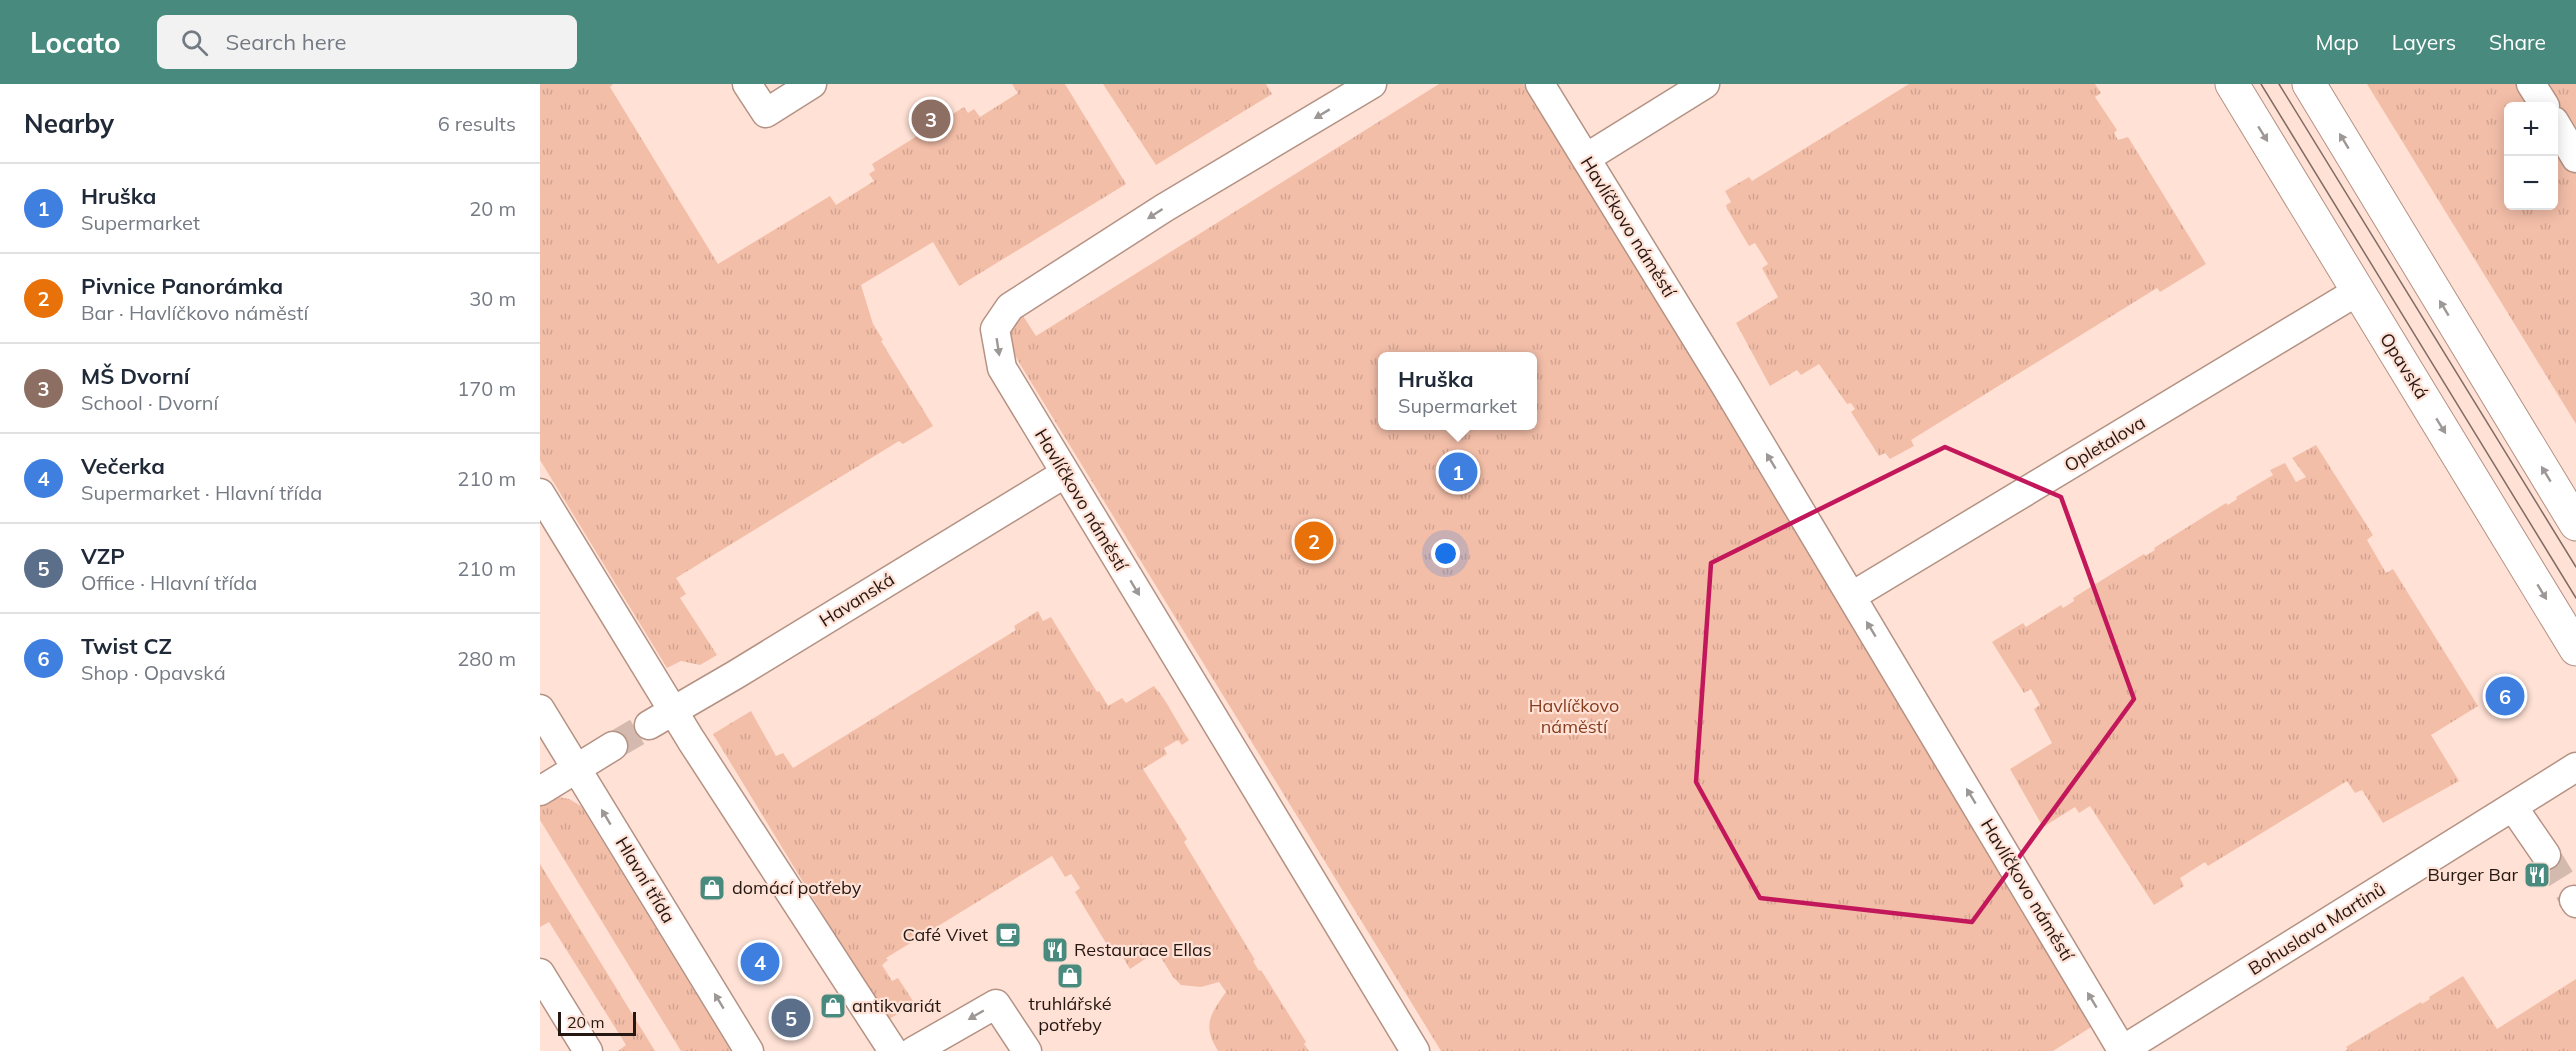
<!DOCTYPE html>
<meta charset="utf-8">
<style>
:root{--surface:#fff;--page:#f2f2f3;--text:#1f2937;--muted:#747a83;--line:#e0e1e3;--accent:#488b7e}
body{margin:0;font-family:Mulish,sans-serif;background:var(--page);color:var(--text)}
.controls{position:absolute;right:18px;top:18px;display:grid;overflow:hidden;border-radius:9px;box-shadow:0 3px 15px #0003}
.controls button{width:54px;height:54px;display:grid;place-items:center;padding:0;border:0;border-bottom:2px solid var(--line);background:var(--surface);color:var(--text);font:30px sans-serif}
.scale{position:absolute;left:18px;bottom:15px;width:78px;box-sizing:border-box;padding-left:6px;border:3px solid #251813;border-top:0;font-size:16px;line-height:21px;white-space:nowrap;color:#251813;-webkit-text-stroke:4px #ffe1d5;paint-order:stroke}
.you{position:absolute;left:906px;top:470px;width:21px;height:21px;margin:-15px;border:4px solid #fff;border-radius:50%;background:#1a73e8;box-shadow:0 0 0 9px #1a73e833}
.badge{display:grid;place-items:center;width:39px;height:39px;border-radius:50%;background:var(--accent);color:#fff;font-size:20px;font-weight:700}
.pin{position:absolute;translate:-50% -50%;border:3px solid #fff;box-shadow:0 2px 6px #0006}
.popup{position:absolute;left:838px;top:268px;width:159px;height:78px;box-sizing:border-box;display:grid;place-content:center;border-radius:9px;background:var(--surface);filter:drop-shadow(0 2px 4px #0005);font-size:20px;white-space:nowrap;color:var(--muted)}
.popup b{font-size:22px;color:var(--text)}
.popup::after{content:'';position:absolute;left:50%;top:100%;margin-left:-12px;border:12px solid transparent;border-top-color:var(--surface)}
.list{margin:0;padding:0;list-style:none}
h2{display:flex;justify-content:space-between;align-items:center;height:78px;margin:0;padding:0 24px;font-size:26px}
h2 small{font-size:20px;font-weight:400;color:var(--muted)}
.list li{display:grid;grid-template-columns:39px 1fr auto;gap:18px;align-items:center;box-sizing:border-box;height:90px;padding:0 24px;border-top:2px solid var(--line)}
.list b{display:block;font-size:22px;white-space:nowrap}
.list p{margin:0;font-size:20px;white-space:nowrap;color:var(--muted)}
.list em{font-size:20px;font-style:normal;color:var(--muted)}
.icon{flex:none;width:33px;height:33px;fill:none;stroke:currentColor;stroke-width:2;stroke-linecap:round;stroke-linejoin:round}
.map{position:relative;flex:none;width:2036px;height:967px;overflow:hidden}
header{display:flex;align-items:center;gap:36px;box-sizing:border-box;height:84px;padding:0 30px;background:var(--accent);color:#fff}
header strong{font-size:28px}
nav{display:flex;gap:33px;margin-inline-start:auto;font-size:21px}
.search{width:420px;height:54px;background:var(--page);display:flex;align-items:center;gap:15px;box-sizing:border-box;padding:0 21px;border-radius:9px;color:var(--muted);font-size:22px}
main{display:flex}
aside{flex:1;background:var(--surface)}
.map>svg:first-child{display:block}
.grass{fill:url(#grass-tufts);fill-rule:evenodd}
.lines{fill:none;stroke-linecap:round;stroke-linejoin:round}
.minor-tunnel{stroke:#d3b9ae;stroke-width:28;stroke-dasharray:28 14;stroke-linecap:butt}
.minor-casing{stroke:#b49284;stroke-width:31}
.secondary-casing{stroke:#b49284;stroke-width:35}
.minor{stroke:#fff;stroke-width:28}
.secondary{stroke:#fff;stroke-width:33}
.tram{stroke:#806c64;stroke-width:1.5}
.oneway{fill:#9d9795}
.marked{fill:none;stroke:#c2185b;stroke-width:4.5;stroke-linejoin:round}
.labels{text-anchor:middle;stroke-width:4.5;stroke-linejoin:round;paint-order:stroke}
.street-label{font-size:18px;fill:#251813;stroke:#ffe1d5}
.park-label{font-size:18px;fill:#853d1d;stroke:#ffe1d5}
.poi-label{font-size:18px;fill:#251813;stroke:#ffe1d5;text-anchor:start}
</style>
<header>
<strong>Locato</strong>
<div class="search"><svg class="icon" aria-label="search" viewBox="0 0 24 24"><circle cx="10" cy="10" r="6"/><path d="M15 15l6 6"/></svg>Search here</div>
<nav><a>Map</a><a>Layers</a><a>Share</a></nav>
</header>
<main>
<aside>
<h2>Nearby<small>6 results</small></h2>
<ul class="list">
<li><span class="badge" style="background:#3f7fe0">1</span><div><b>Hruška</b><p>Supermarket</p></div><em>20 m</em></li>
<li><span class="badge" style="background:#e8710a">2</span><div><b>Pivnice Panorámka</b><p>Bar · Havlíčkovo náměstí</p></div><em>30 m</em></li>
<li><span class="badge" style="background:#8d6e63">3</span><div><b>MŠ Dvorní</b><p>School · Dvorní</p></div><em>170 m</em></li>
<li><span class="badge" style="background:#3f7fe0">4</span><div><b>Večerka</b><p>Supermarket · Hlavní třída</p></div><em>210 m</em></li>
<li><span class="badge" style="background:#5c6f8a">5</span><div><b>VZP</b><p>Office · Hlavní třída</p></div><em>210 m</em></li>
<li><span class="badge" style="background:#3f7fe0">6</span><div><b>Twist CZ</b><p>Shop · Opavská</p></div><em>280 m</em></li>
</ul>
</aside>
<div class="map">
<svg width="2036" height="967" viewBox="0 0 2036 967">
<defs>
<pattern id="grass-tufts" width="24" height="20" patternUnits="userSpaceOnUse" patternTransform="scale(1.5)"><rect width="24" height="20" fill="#f3bea8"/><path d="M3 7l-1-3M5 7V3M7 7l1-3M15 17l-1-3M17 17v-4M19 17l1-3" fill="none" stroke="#d0a390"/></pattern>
</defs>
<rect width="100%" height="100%" fill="#ffe1d5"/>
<path class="grass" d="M0,0H73L70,3L178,180L290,112L296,121L334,97L329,90L335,86L332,80L424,23L428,29L434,25L440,33L478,9L472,0H525L586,100L419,202L393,158L321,201L333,240L343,256L341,257L393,342L363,360L359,357L136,494L146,510L140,514L177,571L160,581L141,577L127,584L0,376Z
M563,0H726L732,10L616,81Z
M899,0H983L1207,362L1556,940L1513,967H901L483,285C470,264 463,248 480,227L496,252ZM843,272H993V342H843Z
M1369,0H1555L1561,9L1555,13L1577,46L1574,49L1578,56L1588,53L1666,180L1620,208L1617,204L1371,356L1374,362L1350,375L1345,369L1339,372L1311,328L1315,325L1311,319L1307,320L1279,280L1261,291L1257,286L1230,302L1196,239L1238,213L1222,184L1228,180L1215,159L1209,162L1187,125L1186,121L1191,118L1185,107L1209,93L1212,97Z
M1827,0H2036V340ZM1968,22H2014V122H1968Z
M1776,361L1833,451L1827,456L1846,489L1853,485L1938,622L1891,651L1919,697L1843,739L1822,706L1815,709L1807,697L1668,782L1665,778L1640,794L1644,802L1614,821L1550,722L1539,729L1535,723L1503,743L1470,685L1512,659L1494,625L1500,621L1491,605L1484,609L1452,558L1483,539L1486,543L1521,521L1523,524L1534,517L1533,514L1604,470L1605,472L1615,466L1614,464L1686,419L1688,421L1697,415L1696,413L1733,391L1730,386L1745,379L1756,398L1766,393L1752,374Z
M498,527L503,537L511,533L557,608L559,607L568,622L582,614L586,619L614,602C629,619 636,638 649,656L642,661L638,656L624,664L627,670L603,685L647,755L644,758L715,876L713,877L719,887L721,886L766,958L764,960L769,967H678C662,941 670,931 686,908L679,898L661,903L641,901L633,893L617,867L590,885L575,860L569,864L535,808L540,804L531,790L525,793L512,772L346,874L348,876L342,881L352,897L358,894L375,920L347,936L173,650L211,627L236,672L243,669L253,684L476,546L474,542Z
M18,713L29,715L41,722L191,967H141L0,736V721Z
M0,780L115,967H78L86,961L9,838L0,843Z
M1923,892L1957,945L2036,895V967H1805L1808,965L1806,963L1881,918L1882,920L1890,915L1889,913Z"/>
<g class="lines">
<path class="minor-tunnel" d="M73,662L109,641
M2006,771L2034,816"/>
<g class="minor-casing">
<path id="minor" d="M207,0L226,29L272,0
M832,0L624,124L470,223L455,245L462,284L875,967
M1000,0L1185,301L1582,966
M1991,0L2005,22
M2014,37L2036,74
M1046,74L1165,0
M0,409L151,656L353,967
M1312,512L1818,207
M0,625L209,967
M109,641L195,591L524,390
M0,707L73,662
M1973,723L2006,771
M2034,816L2036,819
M0,889L48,967
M374,967L456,920L487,967
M1581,967L2036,683"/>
</g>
<g class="secondary-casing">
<path id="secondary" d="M1692,0L2036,565
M1769,0L2036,440"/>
</g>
<use href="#minor" class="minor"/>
<use href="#secondary" class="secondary"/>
<path class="tram" d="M1721,0L2036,514
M1739,0L2036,483"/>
</g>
<defs><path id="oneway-solid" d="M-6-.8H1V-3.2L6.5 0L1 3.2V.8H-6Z" transform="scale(1.5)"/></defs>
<g class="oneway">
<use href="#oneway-solid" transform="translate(782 30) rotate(149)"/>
<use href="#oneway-solid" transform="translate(1723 50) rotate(58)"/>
<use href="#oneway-solid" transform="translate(1804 57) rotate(-121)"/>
<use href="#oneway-solid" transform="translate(615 130) rotate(147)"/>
<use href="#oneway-solid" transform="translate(1904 224) rotate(-121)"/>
<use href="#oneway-solid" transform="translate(458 263) rotate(81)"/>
<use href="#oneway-solid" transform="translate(1901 342) rotate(58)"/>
<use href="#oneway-solid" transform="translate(1231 377) rotate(-121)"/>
<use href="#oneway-solid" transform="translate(2006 390) rotate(-121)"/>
<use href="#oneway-solid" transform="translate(595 504) rotate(59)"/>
<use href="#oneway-solid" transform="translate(2002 508) rotate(59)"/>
<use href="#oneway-solid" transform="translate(1331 545) rotate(-121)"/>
<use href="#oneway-solid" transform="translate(1431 712) rotate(-121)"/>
<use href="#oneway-solid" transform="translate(66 733) rotate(-121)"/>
<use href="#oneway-solid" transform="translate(1552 916) rotate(-121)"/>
<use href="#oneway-solid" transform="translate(179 917) rotate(-121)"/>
<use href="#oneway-solid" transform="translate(436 931) rotate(150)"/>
</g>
<path class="marked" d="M1405,363L1521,413L1594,615L1432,838L1220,814L1156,698L1171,479Z"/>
<defs>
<g id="restaurant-square" transform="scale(1.35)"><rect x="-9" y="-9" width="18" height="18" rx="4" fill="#488b7e" stroke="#ffe1d5"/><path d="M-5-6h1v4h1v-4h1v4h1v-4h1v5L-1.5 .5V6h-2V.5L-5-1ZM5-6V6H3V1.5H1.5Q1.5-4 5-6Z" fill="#fff"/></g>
<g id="shop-square" transform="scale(1.35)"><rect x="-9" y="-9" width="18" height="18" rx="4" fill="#488b7e" stroke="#ffe1d5"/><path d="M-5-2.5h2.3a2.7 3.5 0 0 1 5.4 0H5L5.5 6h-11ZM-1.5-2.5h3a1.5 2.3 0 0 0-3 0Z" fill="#fff"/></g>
<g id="cafe-square" transform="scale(1.35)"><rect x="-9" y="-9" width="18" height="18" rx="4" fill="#488b7e" stroke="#ffe1d5"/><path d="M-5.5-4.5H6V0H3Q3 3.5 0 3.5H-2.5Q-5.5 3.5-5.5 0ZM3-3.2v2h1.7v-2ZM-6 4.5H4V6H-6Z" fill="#fff"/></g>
</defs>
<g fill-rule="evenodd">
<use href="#restaurant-square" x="1997" y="791"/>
<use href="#shop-square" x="172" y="804"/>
<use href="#cafe-square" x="468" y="851"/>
<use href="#restaurant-square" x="515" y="866"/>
<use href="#shop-square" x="530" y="892"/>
<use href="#shop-square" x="293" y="922"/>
</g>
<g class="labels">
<g class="street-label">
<text transform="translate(1088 143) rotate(58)" y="6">Havlíčkovo náměstí</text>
<text transform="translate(1864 282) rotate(58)" y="6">Opavská</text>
<text transform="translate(1565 360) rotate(-31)" y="6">Opletalova</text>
<text transform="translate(541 416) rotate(59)" y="6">Havlíčkovo náměstí</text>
<text transform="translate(317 516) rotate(-32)" y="6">Havanská</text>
<text transform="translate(105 796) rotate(59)" y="6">Hlavní třída</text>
<text transform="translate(1487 806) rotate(59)" y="6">Havlíčkovo náměstí</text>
<text transform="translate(1777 845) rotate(-32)" y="6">Bohuslava Martinů</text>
</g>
<g class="park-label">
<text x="1034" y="628">Havlíčkovo<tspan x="1034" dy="21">náměstí</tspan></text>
</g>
<g class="poi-label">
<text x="1978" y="797" text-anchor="end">Burger Bar</text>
<text x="192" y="810">domácí potřeby</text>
<text x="448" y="857" text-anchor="end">Café Vivet</text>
<text x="534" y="872">Restaurace Ellas</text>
<text x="530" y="926" text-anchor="middle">truhlářské<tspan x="530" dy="21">potřeby</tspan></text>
<text x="312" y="928">antikvariát</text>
</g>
</g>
</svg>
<div class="controls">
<button>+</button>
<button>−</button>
</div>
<div class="scale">20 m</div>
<div class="you"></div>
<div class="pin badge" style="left:918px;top:388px;background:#3f7fe0">1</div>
<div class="popup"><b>Hruška</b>Supermarket</div>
<div class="pin badge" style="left:774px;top:457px;background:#e8710a">2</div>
<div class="pin badge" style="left:391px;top:35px;background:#8d6e63">3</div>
<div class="pin badge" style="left:220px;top:878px;background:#3f7fe0">4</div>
<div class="pin badge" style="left:251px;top:934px;background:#5c6f8a">5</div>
<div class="pin badge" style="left:1965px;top:612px;background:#3f7fe0">6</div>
</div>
</main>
